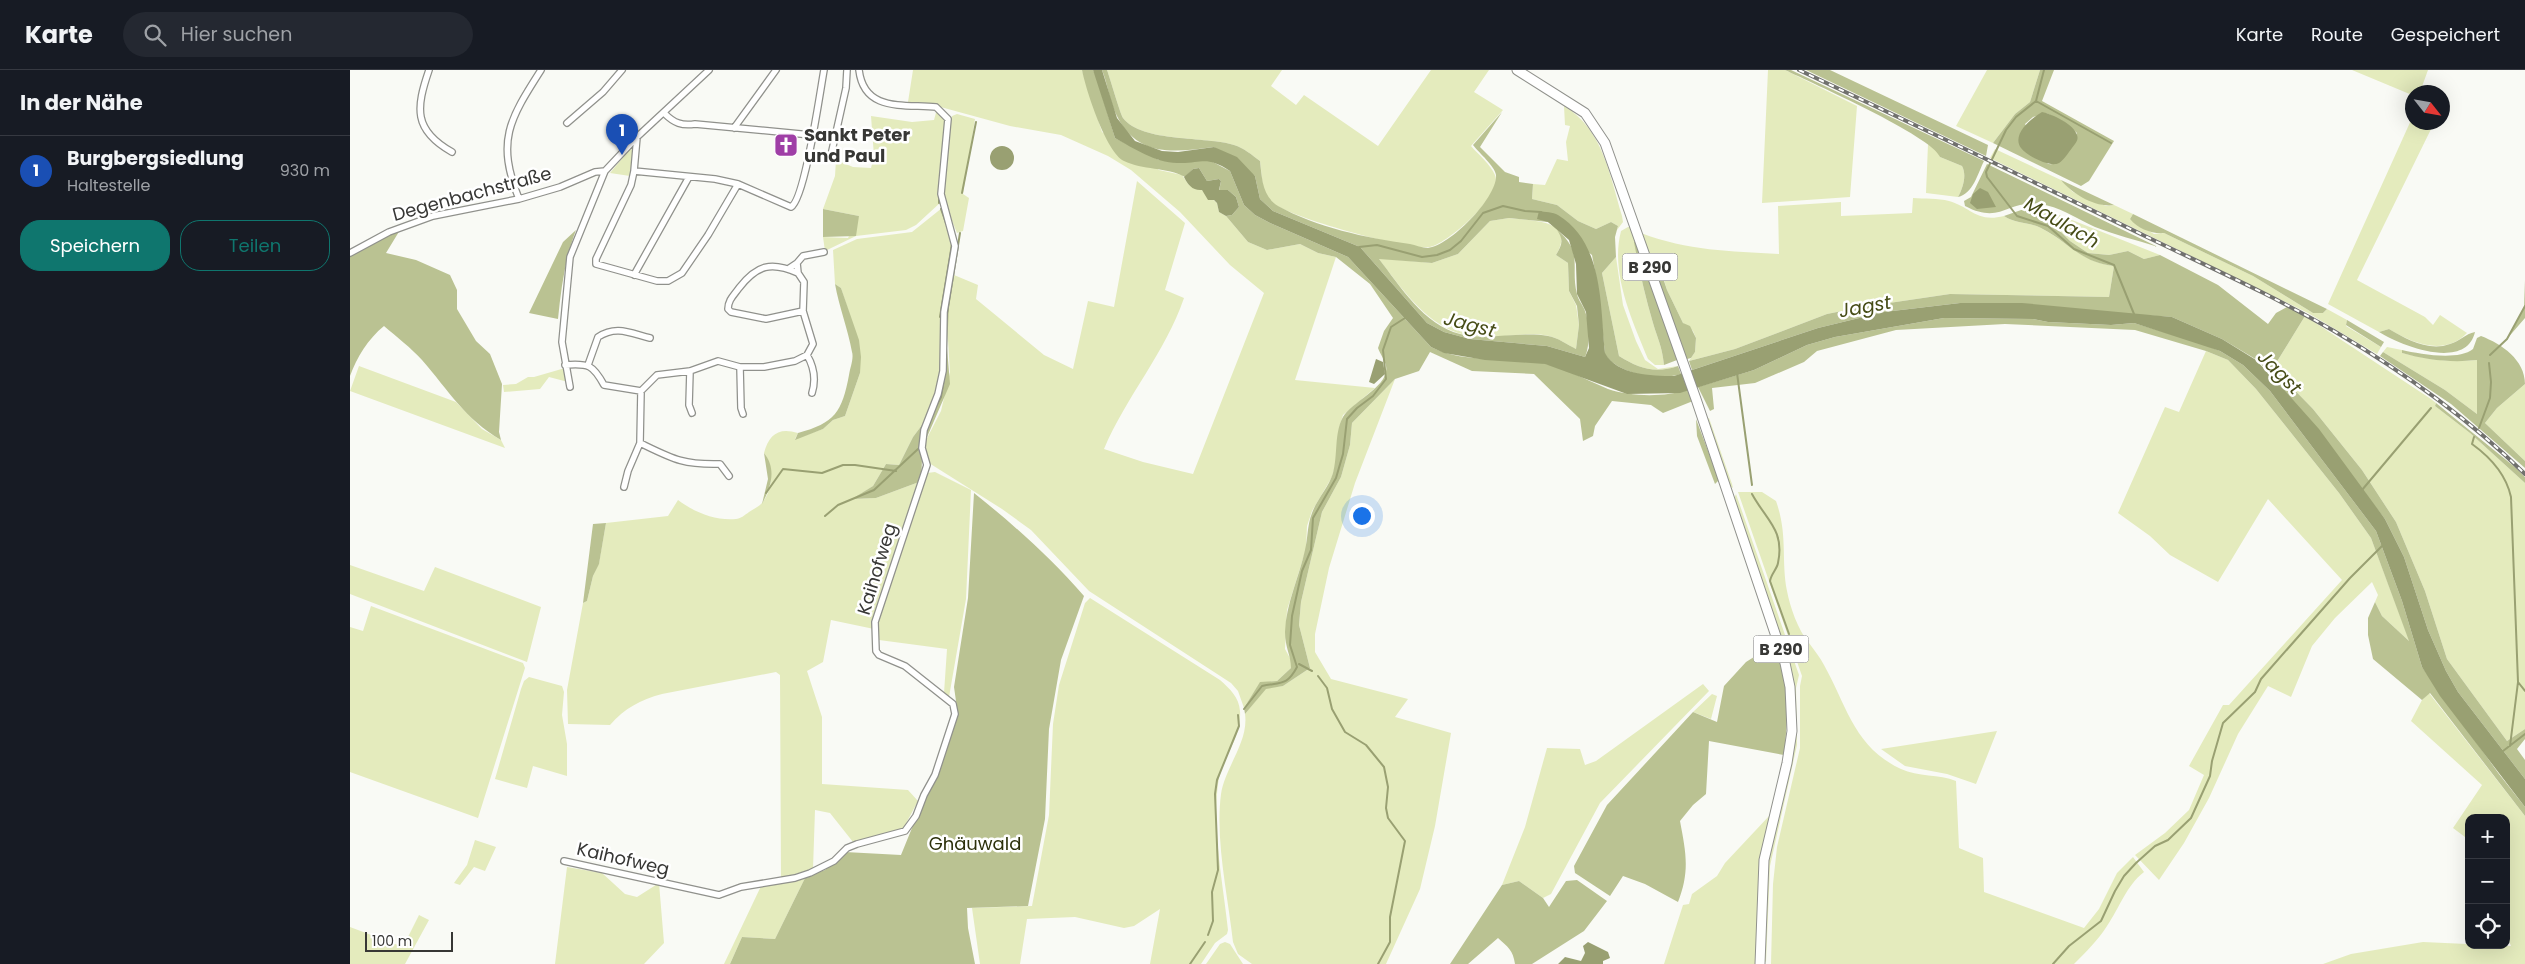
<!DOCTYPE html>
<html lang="de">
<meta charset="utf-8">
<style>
:root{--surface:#171b24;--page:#242831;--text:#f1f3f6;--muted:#9ea1a6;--line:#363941;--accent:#0f766e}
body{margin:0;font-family:Poppins,sans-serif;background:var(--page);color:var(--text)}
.controls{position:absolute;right:15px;bottom:15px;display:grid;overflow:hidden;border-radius:10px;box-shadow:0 5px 20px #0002}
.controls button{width:45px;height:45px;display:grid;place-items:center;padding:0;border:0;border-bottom:1px solid var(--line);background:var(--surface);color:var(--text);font:25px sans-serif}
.compass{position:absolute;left:2055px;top:15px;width:45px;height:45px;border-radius:50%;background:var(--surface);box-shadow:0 5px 20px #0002;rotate:121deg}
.scale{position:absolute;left:15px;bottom:12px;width:88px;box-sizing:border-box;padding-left:5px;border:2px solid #373735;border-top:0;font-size:14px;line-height:18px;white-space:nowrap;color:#373735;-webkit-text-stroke:4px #fff;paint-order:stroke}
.you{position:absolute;left:1011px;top:445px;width:18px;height:18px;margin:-12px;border:4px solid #fff;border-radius:50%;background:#1a73e8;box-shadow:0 0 0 8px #1a73e833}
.badge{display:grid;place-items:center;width:32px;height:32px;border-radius:50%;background:var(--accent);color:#fff;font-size:16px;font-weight:700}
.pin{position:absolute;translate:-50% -41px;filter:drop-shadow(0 1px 2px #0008)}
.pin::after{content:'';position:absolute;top:26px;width:18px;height:15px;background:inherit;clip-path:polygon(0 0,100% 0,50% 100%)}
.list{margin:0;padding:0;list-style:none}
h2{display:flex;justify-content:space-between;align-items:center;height:65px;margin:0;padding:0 20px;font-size:21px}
h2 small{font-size:16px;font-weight:400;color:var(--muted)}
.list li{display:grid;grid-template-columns:32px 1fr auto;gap:15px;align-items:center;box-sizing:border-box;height:70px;padding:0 20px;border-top:1px solid var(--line)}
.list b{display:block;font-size:19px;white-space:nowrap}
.list p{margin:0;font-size:16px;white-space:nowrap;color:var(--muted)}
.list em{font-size:16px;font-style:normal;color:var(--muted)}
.actions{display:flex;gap:10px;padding:15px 20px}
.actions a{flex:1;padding:11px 0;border:1px solid var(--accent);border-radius:20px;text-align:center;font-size:18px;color:var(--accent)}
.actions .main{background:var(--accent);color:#fff}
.icon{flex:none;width:28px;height:28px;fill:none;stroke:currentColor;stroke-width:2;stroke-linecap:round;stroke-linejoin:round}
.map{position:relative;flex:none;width:2175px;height:894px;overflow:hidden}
header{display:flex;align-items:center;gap:30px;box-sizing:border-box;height:70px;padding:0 25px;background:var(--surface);border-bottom:1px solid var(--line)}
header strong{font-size:24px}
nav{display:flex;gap:28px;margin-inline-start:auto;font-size:18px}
.search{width:350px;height:45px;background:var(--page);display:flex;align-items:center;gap:12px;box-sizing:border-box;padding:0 18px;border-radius:28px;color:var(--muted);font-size:19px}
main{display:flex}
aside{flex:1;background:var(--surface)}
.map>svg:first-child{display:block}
.green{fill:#e4ebbd}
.forest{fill:#bac292;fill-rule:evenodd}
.water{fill:#99a072}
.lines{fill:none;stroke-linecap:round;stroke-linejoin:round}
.stream{stroke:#99a072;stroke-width:2}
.street-casing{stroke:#90918c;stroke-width:8}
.primary-casing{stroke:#90918c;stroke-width:11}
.street{stroke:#fff;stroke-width:5.5}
.primary{stroke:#fff;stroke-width:9}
.rail-casing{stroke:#71716e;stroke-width:4}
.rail{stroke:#fff;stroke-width:2;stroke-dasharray:5.5;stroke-linecap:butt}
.labels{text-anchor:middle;stroke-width:5;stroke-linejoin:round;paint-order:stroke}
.shield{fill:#fff;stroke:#737372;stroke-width:1}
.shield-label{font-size:16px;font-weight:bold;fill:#373735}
.poi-label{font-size:18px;font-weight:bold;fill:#373735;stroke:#fff;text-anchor:start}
.street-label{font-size:18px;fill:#373735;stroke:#fff}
.park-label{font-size:18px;fill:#2c300a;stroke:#fff}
.water-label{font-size:19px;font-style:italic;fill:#464c16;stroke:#fff}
</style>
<header>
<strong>Karte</strong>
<div class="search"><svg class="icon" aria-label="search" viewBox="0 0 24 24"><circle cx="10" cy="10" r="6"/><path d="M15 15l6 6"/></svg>Hier suchen</div>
<nav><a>Karte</a><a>Route</a><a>Gespeichert</a></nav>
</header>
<main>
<aside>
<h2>In der Nähe<small></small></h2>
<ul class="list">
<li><span class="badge" style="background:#1a4fb4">1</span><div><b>Burgbergsiedlung</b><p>Haltestelle</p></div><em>930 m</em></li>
</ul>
<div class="actions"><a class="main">Speichern</a><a>Teilen</a></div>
</aside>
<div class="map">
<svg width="2175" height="894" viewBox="0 0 2175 894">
<rect width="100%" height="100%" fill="#f9faf5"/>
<path class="green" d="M563,0H732L752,62L809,100L832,105L839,115L852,120L867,133L869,142L876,146L898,172L917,180L950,174L968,183L986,187L945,310L1025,318L993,345L989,358L987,389L982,407L962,441L957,456L956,479L937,540L935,579L941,590V598L927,611L910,613L894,638L888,621L881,613L739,521L681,460L652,439L579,393L574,374L591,341L600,302L597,254L599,237L597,236L604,205L628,215L626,229L694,285L723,299L738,231L764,237L787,111L835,153L815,220L834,228C815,283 776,327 754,379L793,392L843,404L914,223L880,195L830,142L781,100L758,86L711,65L660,56L576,33L558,32Z
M757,0H932L921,16L946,35L954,25L1028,76L1081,0H1139L1124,22L1153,40L1121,76C1128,84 1141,95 1145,105C1154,125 1097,174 1080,177C1060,181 933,146 920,131C911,121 912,104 910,91C902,85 894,78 884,75C857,66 792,73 773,48C770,43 760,8 757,0Z
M1418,0H1435L1507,36L1500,127L1412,133Z
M1637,0H1690L1680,32L1665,44L1643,73L1606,56Z
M2002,0H2078L2070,22H2062V25Z
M1214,36C1253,59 1260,106 1272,146L1273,152L1267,160L1268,156L1261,152L1246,159L1228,151L1207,135L1182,129L1183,114L1195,115L1207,89L1218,91L1216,72L1220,56L1215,55Z
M587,39L596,48L591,132L566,155L556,160L506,166L475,181L473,167L498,168L509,146L473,139L485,106L486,90L503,97L521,98L524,86L521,46L562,52L584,50Z
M607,44L625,49L613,124L619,128L613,161L607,163L593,129L600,53L602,46Z
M2062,48V52L2084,53L2007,210L2075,247L2083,255L2090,245L2117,263C2094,287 2062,273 2039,259L2029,262L1978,234Z
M1578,74L1588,81L1590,87L1612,96C1617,105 1613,118 1608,127L1576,123Z
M283,79L280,106L260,103L279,80Z
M1645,79L1711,110L1723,122L1756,136L1764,135L1783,144L1780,149L1804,164L1814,163L1903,206L1963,243H1973L1977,239L1997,250L1996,256L2031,277L2027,284L1958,243L1640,88Z
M1563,128C1574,129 1588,128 1599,131C1621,137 1626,153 1654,146C1666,154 1679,152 1691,158C1718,172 1731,192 1764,196L1759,227L1600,224L1512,237L1477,244L1385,279L1339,291L1345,282L1346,268L1343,261L1333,253L1317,220L1308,190L1300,186L1291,163C1338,181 1380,181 1429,184L1428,136L1491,132V146L1562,143Z
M592,138L604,177L591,262V304L588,321L575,351L563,367L549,395L536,394L523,416L503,429L526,428L569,412L524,559L481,550L473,592L457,601L472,647V714L558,720L568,731L552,761L503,772L480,743L465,740L463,799L431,808L430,605L426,602L312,624C290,630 275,638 260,655L218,654L217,620L233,533L237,531L243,506L249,493L256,453L318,446L328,430C344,442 365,451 386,449C390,449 395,445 399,442C403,439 409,437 412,433C423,420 424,396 414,383C419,364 429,357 448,363L445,369L473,359L483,350L495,346L510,303L499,243L491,218L485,214L483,180L507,169L562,162Z
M1674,139L1697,140L1810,185L1794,189L1778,181L1759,185L1738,183L1720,171L1704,155Z
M1159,148C1182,151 1227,149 1206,185L1218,193L1219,221L1226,235L1229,255L1226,279C1218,275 1208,268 1199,266C1172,260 1134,273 1108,263C1073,251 1050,216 1028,188L1082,193L1108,184L1140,151Z
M1278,157H1282L1287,171L1285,172C1289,200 1295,226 1303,253C1308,270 1312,276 1314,295H1305L1298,289C1282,250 1260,203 1271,161Z
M1266,187L1273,235L1286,271L1295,290L1308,299L1328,296C1305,304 1288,298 1269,286L1252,203Z
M1955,246L2081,329L2086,333L2085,336L2120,363L2175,413V659L2157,671L2097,589L2075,521L2046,452L2012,400L1963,339L1923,298Z
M2037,277L2052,280V283C2077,289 2102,293 2127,290V344L2095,320L2033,282Z
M1856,281L1878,290L1906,319L1989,423L2021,468L2060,572L2032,546L2025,532L2028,525L2022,512L1985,548L1962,576L1941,627L1918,616L1888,664L1859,728L1834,773L1809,810L1785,785L1815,763L1839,740L1854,705L1839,696L1873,635H1879L1992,510L1918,429L1868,512L1820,485L1800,466L1768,443L1815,337L1829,342Z
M9,296L106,332L132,359L151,370L155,378L0,321Z
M215,298L218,312L199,307L190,319L154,322L153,315L166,314L178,307H184Z
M1045,309L1005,413L979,498L965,564V582L981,609L1058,629L1045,647L1101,663L1085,756L1070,819L1036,894H902L888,884L883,872C878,826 865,770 871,724C875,697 899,672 895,644L916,618L933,616L960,598L949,555L951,532L972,442L991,407L1000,375L1002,353Z
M2175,314V391L2135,353L2147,338Z
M1359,348L1382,414L1383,418L1377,414L1355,350Z
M585,402L621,420L616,529L599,627L594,623L597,579L529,570L528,551L577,403Z
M1388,422H1412L1426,431C1438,465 1431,489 1437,521C1440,537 1448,560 1459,573C1464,580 1470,587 1474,595C1497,636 1504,677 1551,699C1568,707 1589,704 1606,711L1609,778L1633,788L1634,822L1734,858L1749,839L1767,803L1783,787L1794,802C1776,816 1770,837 1757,856C1748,870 1736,882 1724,894H1421L1423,814L1427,777L1450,678V616L1452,606Z
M1386,424L1449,605L1446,618L1447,675L1420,796L1416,892L1413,890L1415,803L1438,703L1444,619L1440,595L1383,431Z
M0,495L74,521L85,497L191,537L177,592L0,524Z
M740,528L870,610C880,619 889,627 890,641C892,669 871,688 868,714C862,762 873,812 878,860L877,864L865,873L851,894H800L810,839L784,856L774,858L725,847L677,849L670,894H630L622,838L682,836L699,745L703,654L709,615L735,533Z
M21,536L173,593L175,598L128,748L0,702V557L13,561Z
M179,607L212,616L214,622L212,645L217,674V706L183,696L177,718L145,709L171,619L174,611Z
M1353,614L1359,621L1250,733L1201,824L1193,828L1169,811L1152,815L1175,757L1197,678L1230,679L1235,695L1246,691Z
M2079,623L2175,746V894H1973L2001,884L2073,872L2161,876L2156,864V748H2119V770L2103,758L2132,715L2061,651L2072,630Z
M1362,624L1367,626L1361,649L1343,642Z
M1647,661L1626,714L1597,704L1555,696L1531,679Z
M1420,745C1407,794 1408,844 1407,894H1314L1333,835L1339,834L1342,824L1367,806L1375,793Z
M125,770L146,777L135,801L124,797L110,815L104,813L117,795Z
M217,797L252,803L275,824L287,827L309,813L314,873L294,894H205Z
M456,806L425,869L392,867L380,894H374L412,814Z
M69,845L79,850L55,894H0V857L53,877Z
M875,872L880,874L893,894H856L870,874Z"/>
<path class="forest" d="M732,0H743L746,6L765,68L809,90H859L880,101L894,135L905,145L920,153L998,187L1081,277C1113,293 1148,287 1183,291C1209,295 1234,309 1258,319C1281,327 1315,327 1338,320L1343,331L1313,343L1301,335L1262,331L1245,356L1243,366L1233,371L1230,349L1184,304L1122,301L1080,282L1069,301L1045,309L1002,353L1000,375L991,407L972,442L951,532L949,555L960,598L933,616L916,619L895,644L894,638L910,612L927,611L941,598C941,585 935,578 935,562C936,533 949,508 955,480C958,468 957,456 962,443C967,429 979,417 983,403C988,385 984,363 993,347C1001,332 1040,316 1036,296C1035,290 1030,284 1028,278L1034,261L1043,248L1020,214L986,187L968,183L950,174L917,180L898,172L876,146L882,145L889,137L886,127L878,120L869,121L871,111L869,109L857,111L849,98L843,99L835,107C817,97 792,100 774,91C756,82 736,20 732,0Z
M752,0H757C760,8 770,43 773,48C792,73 857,66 884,75C894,78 902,85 910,91C912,108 912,126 928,136C966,157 1016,168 1060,174C1065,175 1073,178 1078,178C1100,176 1148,127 1146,105C1145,96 1129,83 1123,75L1152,42L1130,77L1155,102L1169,107V112L1183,114L1182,129L1207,135L1228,151L1246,159L1261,152L1268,156L1265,167L1266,187L1252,203L1269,286C1288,298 1305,304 1328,296L1331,304C1309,311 1267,304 1255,284L1248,217L1242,185L1198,152L1159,148L1140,151L1108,184L1082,193L1029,189C1050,216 1074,255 1110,264C1138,271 1170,261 1198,266C1207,267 1218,275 1226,279L1229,255L1227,236L1219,221L1218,193L1206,185C1212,175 1214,170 1207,160C1234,182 1220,197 1227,224C1228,230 1233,235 1235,241C1240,254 1240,275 1235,287L1197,276L1120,269L1094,262L1077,253L1010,177L923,141L910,129L905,106L864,77C826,82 789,88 768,48C760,34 758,15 752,0Z
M1435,0H1441L1634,91C1628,103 1623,124 1608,127C1613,118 1617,105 1612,96L1590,87C1582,66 1462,13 1435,0Z
M1456,0H1480L1638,75L1636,86Z
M1690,0H1704L1692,31L1764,71L1739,111L1731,116L1643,73L1665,44L1680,32ZM1696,43L1714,52L1727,63C1720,76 1715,96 1698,94L1675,54L1683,47Z
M1637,94L1808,177C1787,170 1765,165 1745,157C1727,149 1709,136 1689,134C1657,130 1651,155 1615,136L1614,131L1621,127Z
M1711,110L1764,135C1746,138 1722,124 1711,110Z
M473,139L509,146L506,166L473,167Z
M1674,139L1704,155L1720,171L1738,183L1759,185L1778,181L1794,189L1810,185L1868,215L1918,254L1926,243L1937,237L1955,246L1923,298L1963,339L2012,400L2046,452L2075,521L2097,589L2157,671L2175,659V669L2167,679L2175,690V709L2108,622L2096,601L2078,560L2054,487L2035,449L1920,303L1907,290L1872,269L1822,247L1610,233L1534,242L1468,258L1342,300L1339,291L1385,279L1477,244L1512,237L1600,224L1759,227L1764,196C1729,192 1719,172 1691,158C1679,152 1666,154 1654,146Z
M1783,144L1977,239L1973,243H1963L1903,206L1814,163C1802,164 1788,159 1780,149Z
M46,160H50L36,183L66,190L100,205L107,220V239L126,271L140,284L152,314L149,362L151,370C115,349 99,321 72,290C61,278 47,267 34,256C18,269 7,287 0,306V185Z
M226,160C215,189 211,219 208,249L179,243L213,172Z
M1287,171L1327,290L1314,295C1312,276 1308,270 1303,253C1295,226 1289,199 1284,172Z
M1300,186L1307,190L1317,220L1333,253L1340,256L1346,268L1345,282L1341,288L1337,289L1331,278Z
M2175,210V248L2156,270L2174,238Z
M485,214L491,218L509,270L511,287L510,303L495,346L483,350L473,359L445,370L448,363C485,353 492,342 499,305C500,298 504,288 502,282C498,259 489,237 485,214Z
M597,236L599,237L597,278L600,314L574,374L577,357L594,313Z
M1594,248L1683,249L1698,252L1761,255L1784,253L1850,273L1870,281L1893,295L1920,321L2026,461L2052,531L2072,597L2149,704L2175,737V746L2080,623L2072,630L2023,589L2018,565V548L2025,532L2032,546L2059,571L2021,468L1989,423L1906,319L1878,290L1856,281L1785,260L1655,254L1546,260L1467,281L1454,292L1405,313L1362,318L1364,339L1360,341L1348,317L1404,300L1457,275L1485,267Z
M1997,250L2034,272L2031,277L1996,255Z
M2039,259C2056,269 2079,282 2100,274C2110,271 2115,264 2125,262C2116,301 2051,276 2029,262Z
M2131,266C2152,274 2175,290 2175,314L2147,338L2135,353L2175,391V398L2101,334L2030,286L2033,282L2095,320L2127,344V290C2102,293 2076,290 2052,283V280C2070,284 2108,291 2123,279L2127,268Z
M2086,333L2166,398L2175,407V413L2120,363L2085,336Z
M1346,349L1369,410L1365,414L1347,366Z
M575,351C567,372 576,391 569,412L526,428L502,429L523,416L536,394L549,395L563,367Z
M414,383C427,399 421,417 412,434L418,409Z
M624,423C664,455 700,487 734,526L711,590L699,659L695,749L678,836L617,838L618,858L625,894H380L392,867L425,869L456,806L475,800L495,782L551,785L602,660L607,638L604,617L618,528Z
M256,453L249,494L243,506L237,531L233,533L243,454Z
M1423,575C1442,595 1437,659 1434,685L1359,671L1356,724L1343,735L1330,751C1336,783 1340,801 1328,832L1295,814L1273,806L1260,826L1225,803L1224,796L1257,735L1343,642L1367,652L1374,616L1396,592Z
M1227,810L1257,831L1234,861L1182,894H1165C1163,880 1158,877 1148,868L1118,894H1100L1152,815L1169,811L1193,828L1199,837L1216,811Z"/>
<path class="water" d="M743,0H752L767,48L785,71L812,81L828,82L864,77L887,87L905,106L910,129L923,141L1010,177L1077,253L1094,262L1120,269L1197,276L1235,287L1239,278L1236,242L1227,224L1226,194L1219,170L1198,152L1187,149L1189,141C1195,142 1203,142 1208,145C1254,173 1250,236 1255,283C1267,305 1301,306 1324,306L1468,258L1534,242L1610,233H1672L1822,247L1872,269L1906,290L1936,322L1969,359L2035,449L2054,487L2078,560L2096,601L2108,622L2175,709V737L2090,626L2072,597L2052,531L2026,461L1920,321L1893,295L1870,281L1784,253L1761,255L1698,252L1683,249L1594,248L1485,267L1457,275L1404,300L1330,323L1277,324L1195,294L1135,290L1094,283L1081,277L998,187L920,153L905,145L894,135L880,101C855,85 853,94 827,93C806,93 783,78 765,68Z
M1692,42C1702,44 1724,54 1727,65C1729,70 1725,74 1722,78C1718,83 1714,90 1709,93C1700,98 1677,86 1671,78C1661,64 1682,48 1692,42Z
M640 88a12 12 0 1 1 24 0a12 12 0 1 1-24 0Z
M849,98L857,111L869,109L871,111L869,120H878L886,127L889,137L882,145L876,146L869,142L867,133L864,130H858L852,120C843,121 838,115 834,107L843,99Z
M1630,118L1638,122L1646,137L1627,139L1620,133L1623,124Z
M1026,289L1033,292L1035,304L1024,314L1019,312Z
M1238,872L1258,882L1260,888L1253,891V894H1208L1215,887L1231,891L1235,883L1233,876Z"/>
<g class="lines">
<path class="stream" d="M1694,0L1686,31L1666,47L1656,60L1636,102L1637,107L1667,146L1698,156L1724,179L1764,195L1784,244
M1686,31L1761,73
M612,123L626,52
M589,124V133
M591,139L596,153
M1009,177L1027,175L1072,187L1087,185L1100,180L1111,171L1133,143L1153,136L1175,141L1191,142
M590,247L602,174
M596,250L610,163
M2140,285L2157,269L2175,236
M1387,303L1402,415
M585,338L591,327L595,302
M2129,358L2140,328L2141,312L2139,293
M2124,367L2122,374C2140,387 2156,404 2161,427L2168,612
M2012,420L2081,338
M416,423L433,399L472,403L493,395H505L546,401
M1402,424C1416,450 1435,460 1428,493C1427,499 1421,504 1420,511L1439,564
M475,446L488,435L524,420L568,379
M949,594L962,601
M968,606L977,618L982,639L995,662L1016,675L1034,697L1038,717L1036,738L1038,748L1055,771L1040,847V872L1028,894
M894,639L912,616C931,612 937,616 947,597L940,575L942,546L952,501L961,480L963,448L986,408L993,384L997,349L1007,338L1023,326L1036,309L1033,280L1041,257L1055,248
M2160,676L2168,612L2175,621
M2153,681L2175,664
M858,865L863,851L862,822L868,800L865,724L867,710L889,656L888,645
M840,894L855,872
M1703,894L1719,876L1751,851L1765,821L1774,806L1786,793L1805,776L1818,770L1841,748L1860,706L1862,691L1873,653L1905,622L1911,609L2000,508L2032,476"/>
<g class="street-casing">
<path id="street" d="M79,0C66,38 63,60 102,82
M315,44C324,53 332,56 345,54L461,65
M217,53L253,22L272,0
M384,58L426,0
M287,67L284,101L365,109L388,114L441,137C455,129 470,22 474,0
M459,85L477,86L481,85L496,18L497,0
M284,101L281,115L246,189V194L307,211H318L332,203L358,165L388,114
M169,129C146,71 159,50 191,0
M0,183L39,162L83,146L169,129L210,117L245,102L255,101
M447,193L453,186L474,182
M448,203C421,191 407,195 389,218C384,225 378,230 378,239L381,242L416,249L453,241
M284,205L339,107
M457,285C464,297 466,310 462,323
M215,295C239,293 243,295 254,315L291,321L307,305L340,301L368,291L390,297H414L445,291L457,285L463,274L453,241L454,212L448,203L447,193L438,199
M238,295L248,267C266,255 280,263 300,268
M390,297L391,338L393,344
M340,301L339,335L342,343
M220,317L212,272L220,187L255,101L287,67L359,0
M290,373C323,389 333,395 370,394L379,406
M274,417L278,401L290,373L291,321
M214,791L369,825L391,817L445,808L460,803L484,791L497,778L507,774L555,761L566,746L574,725L585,705L605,644L603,634L555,596L529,585L526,581L525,552L577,395L572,378L574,360L588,324L593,301L594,242L605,176L591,124L598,49L586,37C553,34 514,42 509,0"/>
</g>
<g class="primary-casing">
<path id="primary" d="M1167,0L1235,43L1255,73L1346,329L1435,593L1440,617L1442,661L1437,693L1414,790L1410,894"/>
</g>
<use href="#street" class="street"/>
<use href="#primary" class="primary"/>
<g class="rail-casing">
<path id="rail" d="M1449,0C1565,55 1681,110 1797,167C1859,197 1924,226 1984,261C2052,301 2119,349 2175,404"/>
</g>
<use href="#rail" class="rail"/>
</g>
<defs>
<g id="church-square" transform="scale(1.25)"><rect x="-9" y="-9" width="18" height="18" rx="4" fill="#9f3ea6" stroke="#fff"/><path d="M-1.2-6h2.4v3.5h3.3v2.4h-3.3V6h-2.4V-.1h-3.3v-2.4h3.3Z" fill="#fff"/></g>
</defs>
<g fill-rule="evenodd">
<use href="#church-square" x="436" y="75"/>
</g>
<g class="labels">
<g class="shield">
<rect x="1272.5" y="183.5" width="55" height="27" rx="4"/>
<rect x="1403.5" y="565.5" width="55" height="27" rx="4"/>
</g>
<g class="shield-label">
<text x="1300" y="203">B 290</text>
<text x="1431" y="585">B 290</text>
</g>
<g class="poi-label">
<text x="454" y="71">Sankt Peter<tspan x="454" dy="21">und Paul</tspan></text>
</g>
<g class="street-label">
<text transform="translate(122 124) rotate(-15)" y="6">Degenbachstraße</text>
<text transform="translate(527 499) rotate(-73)" y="6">Kaihofweg</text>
<text transform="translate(273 789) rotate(13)" y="6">Kaihofweg</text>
</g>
<g class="park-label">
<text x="625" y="780">Ghäuwald</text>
</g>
<g class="water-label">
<text transform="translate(1712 152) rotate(30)" y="7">Maulach</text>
<text transform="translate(1515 236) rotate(-10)" y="7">Jagst</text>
<text transform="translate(1120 254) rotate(15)" y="7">Jagst</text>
<text transform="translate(1930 302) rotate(45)" y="7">Jagst</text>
</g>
</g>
</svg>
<div class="controls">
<button>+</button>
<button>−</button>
<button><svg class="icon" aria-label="locate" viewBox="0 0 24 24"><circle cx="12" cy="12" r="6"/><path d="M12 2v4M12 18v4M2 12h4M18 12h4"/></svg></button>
</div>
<svg class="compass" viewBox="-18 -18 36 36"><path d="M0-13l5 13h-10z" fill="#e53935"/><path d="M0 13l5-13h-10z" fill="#9ea1a6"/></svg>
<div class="scale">100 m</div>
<div class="you"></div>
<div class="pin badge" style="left:272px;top:85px;background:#1a4fb4">1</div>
</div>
</main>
